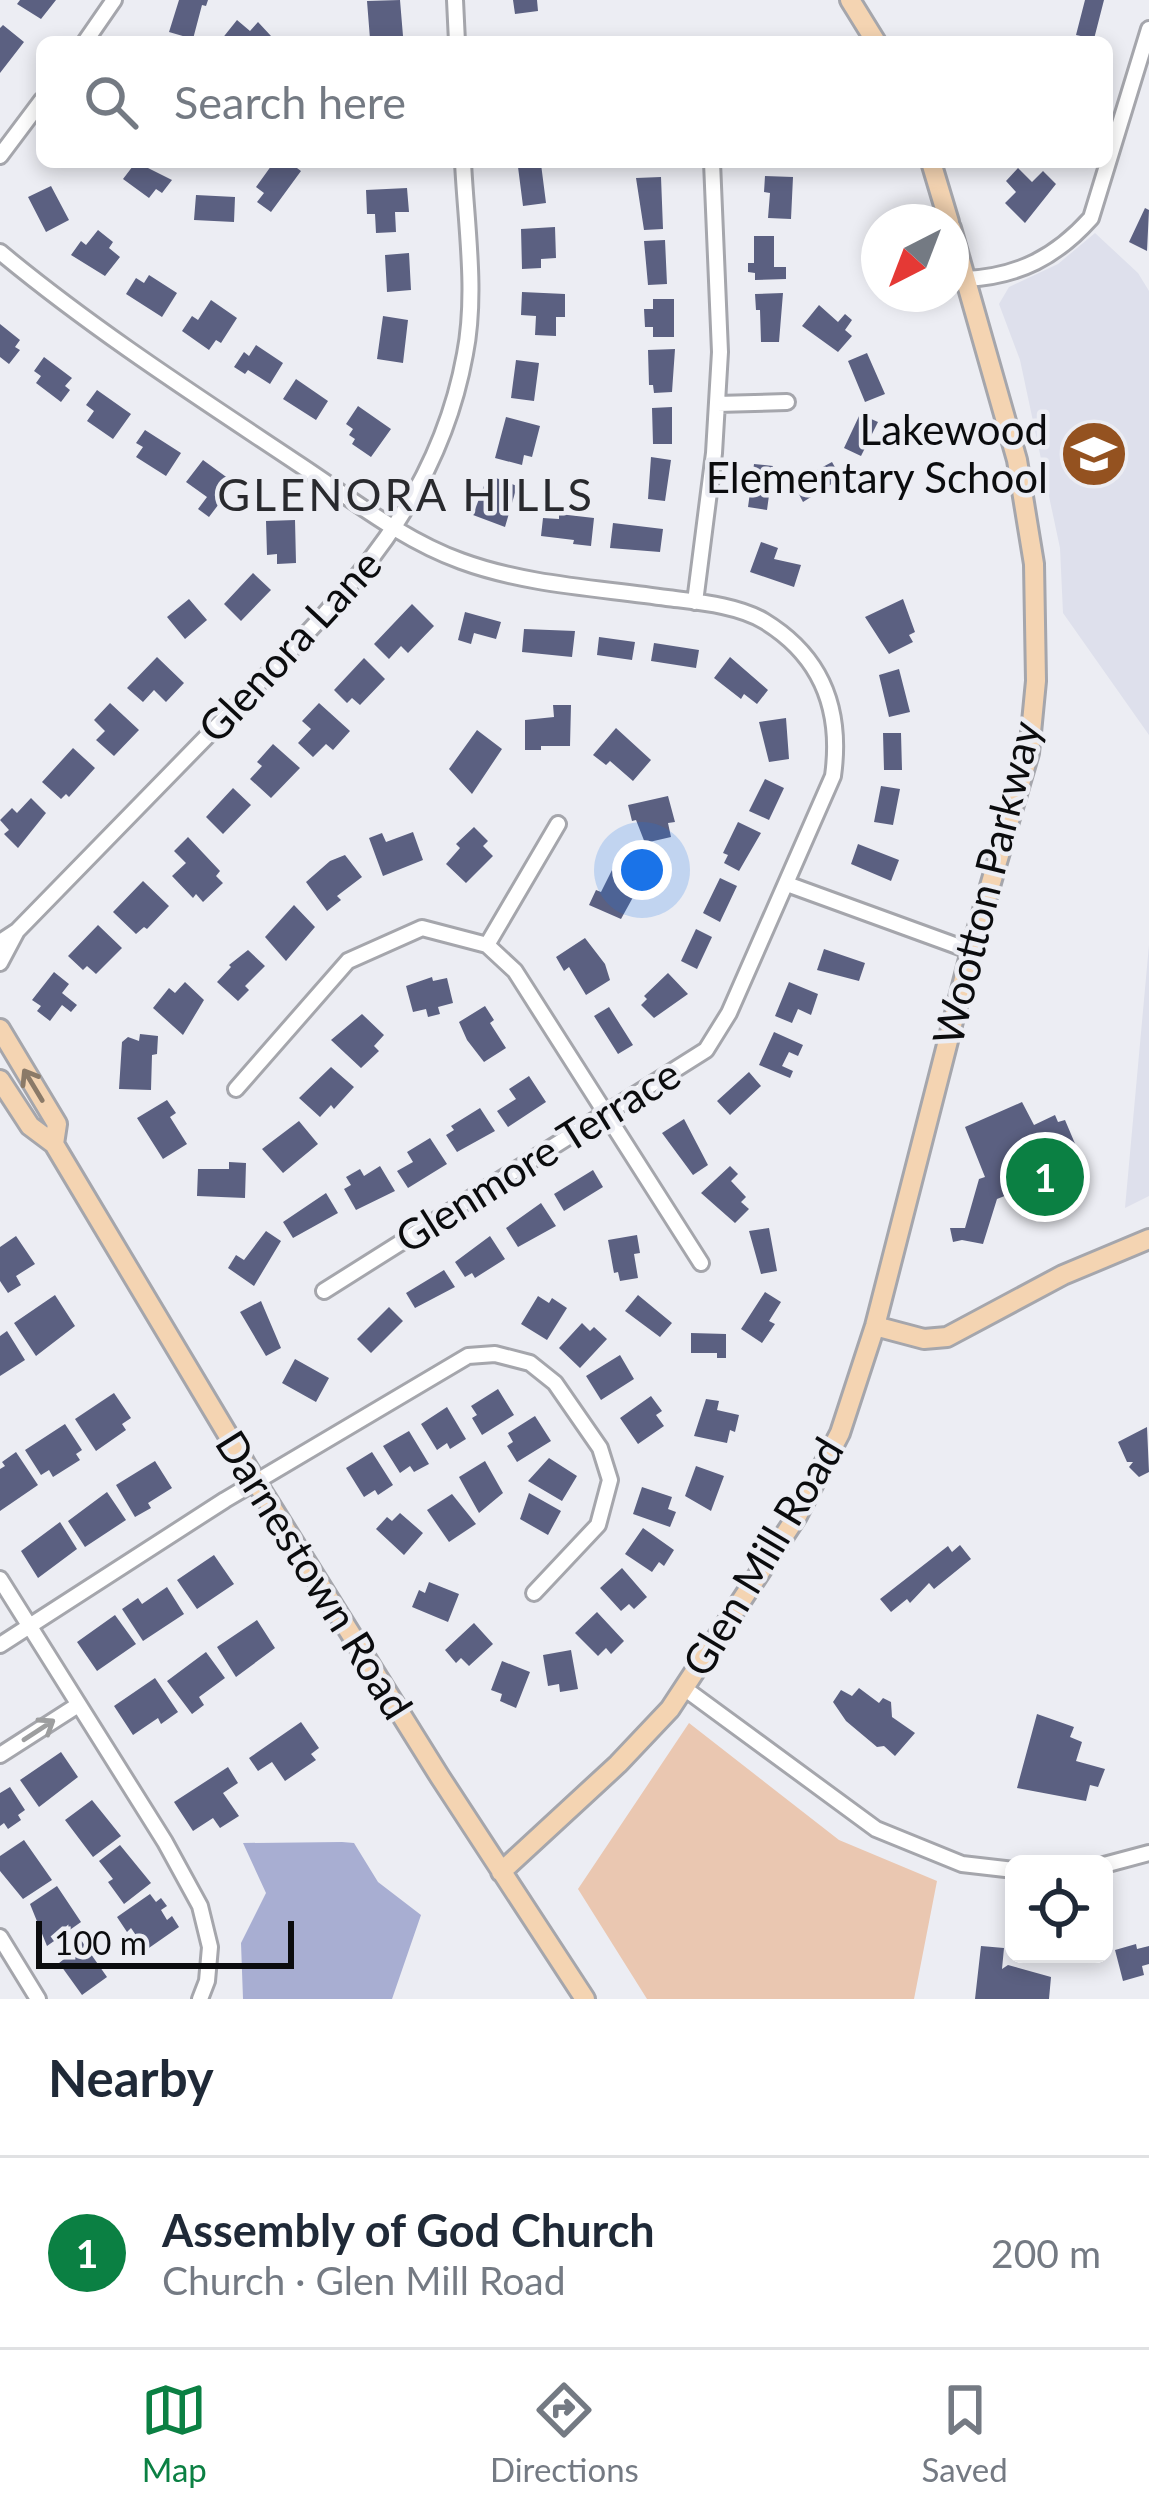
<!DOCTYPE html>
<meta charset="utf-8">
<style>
:root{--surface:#fff;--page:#f2f2f3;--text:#1f2937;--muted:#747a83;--line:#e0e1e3;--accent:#0b8043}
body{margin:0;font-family:Lato,sans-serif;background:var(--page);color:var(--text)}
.controls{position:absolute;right:36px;bottom:36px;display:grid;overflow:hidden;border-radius:18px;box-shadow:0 6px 18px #0003}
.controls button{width:108px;height:108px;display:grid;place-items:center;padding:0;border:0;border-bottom:3px solid var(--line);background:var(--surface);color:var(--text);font:60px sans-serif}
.compass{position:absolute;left:861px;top:204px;width:108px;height:108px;border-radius:50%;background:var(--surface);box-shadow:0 6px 18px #0003;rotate:222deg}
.scale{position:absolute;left:36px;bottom:30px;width:258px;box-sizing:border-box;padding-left:12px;border:6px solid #0b0c0e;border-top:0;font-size:33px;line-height:42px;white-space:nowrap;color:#0b0c0e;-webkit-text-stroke:9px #ecedf3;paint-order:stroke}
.you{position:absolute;left:642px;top:870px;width:42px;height:42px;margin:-30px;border:9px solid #fff;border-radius:50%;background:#1a73e8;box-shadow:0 0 0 18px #1a73e833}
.badge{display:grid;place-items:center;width:78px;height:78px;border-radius:50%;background:var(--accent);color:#fff;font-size:39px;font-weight:700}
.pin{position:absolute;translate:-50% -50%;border:6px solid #fff;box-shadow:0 3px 12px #0006}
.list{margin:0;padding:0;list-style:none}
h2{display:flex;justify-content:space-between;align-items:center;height:156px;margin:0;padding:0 48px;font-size:51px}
h2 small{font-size:39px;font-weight:400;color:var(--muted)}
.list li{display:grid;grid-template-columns:78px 1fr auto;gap:36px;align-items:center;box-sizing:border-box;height:192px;padding:0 48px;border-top:3px solid var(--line)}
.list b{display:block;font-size:45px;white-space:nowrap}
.list p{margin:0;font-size:39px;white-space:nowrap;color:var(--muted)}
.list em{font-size:39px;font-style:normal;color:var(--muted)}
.icon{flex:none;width:66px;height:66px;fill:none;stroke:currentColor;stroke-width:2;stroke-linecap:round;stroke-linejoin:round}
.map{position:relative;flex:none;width:1149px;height:1999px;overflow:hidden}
.search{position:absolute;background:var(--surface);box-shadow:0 6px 18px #0003;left:36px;right:36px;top:36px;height:132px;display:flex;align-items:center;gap:30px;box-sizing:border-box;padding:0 42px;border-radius:18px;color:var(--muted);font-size:45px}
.sheet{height:348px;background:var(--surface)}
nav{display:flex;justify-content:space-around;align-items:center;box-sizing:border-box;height:168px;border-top:3px solid var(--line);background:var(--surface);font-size:33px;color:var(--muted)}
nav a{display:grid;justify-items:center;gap:6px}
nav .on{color:var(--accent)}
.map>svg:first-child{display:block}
.built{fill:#dee0ec}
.green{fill:#eac7b1}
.water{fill:#a8aed2}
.building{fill:#5b6081}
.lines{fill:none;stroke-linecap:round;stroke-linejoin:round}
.street-casing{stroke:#a5a6ac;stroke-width:20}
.secondary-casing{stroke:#a5a6ac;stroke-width:24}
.street{stroke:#fff;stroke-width:14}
.secondary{stroke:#f4d4b2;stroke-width:18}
.oneway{stroke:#8b7a68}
.oneway2{stroke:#9d9e9f}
.labels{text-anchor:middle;stroke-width:9;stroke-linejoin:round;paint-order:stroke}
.poi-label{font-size:42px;fill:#0b0c0e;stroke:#ecedf3;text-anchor:end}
.street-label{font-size:42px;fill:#0b0c0e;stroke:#ecedf3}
.neighbourhood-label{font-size:45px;letter-spacing:3px;fill:#292a2e;stroke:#ecedf3}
</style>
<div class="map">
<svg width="1149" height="1999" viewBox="0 0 1149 1999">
<rect width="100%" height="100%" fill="#ecedf3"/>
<path class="built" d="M1095,233L1138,273L1149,291V735L1063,613L1060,548L1020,360L999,304L1009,287L1058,264Z
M1149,945V1196L1125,1208Z"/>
<path class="green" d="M689,1723L839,1840L937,1881L914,1999H647L578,1889Z"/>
<path class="water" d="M342,1842L354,1843L378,1882L421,1915L392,1999H243L241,1943L266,1893L243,1843Z"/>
<path class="building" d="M20,0H56L41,19L17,4Z
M179,0H208L206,6L202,5L193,39L169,32Z
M400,0L403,36L370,39L367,1Z
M513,0H537L538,11L515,14Z
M1085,0H1104L1094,39L1076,35Z
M237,20L250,31L258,22L271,36L267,42H224L221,40Z
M3,25L24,42L0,73V28Z
M136,162L172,180L162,193L156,189L149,198L123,179Z
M274,162H289L301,171L271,212L257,202L264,193L256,187Z
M541,164L546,203L523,206L518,167Z
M1018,168L1032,182L1043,171L1056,184L1025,223L1005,203L1016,192L1006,181Z
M765,176L793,177L791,219L768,218L770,193L764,192Z
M661,177L663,229L644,230L636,178Z
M51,186L69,220L46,232L28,197Z
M407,188L409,212H395L396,232L376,233L375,214H367L366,190Z
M196,195L235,197L234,222L194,220Z
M1145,208L1149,210L1147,251L1129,242Z
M555,227L556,258L541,259V268L522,269L521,229Z
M98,230L113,242L109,248L120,257L105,276L71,255L81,241L86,245Z
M754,236H774V267H786V279L755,280V273L748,272V263H754Z
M665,240L667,284L648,285L644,241Z
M409,253L411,290L387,292L385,255Z
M149,275L177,293L162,317L126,294L136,278L144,283Z
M522,292L565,294V317H556V336L535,335L536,316L521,315Z
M783,293L779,342H761L760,310H756L755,294Z
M653,299H674V337H653V327H645L644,309H653Z
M211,300L237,318L221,343L216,340L209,350L182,331L192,316L198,320Z
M819,305L838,322L845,314L852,320L845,330L852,336L838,352L802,326Z
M383,316L408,320L403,363L377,359Z
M0,324L20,340L15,347L20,350L9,364L0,357Z
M256,345L283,363L270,384L248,370L245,374L234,367L244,352L249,356Z
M675,349L672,392L654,393L653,385H649L648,350Z
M867,353L885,394L865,402L848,361Z
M44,357L72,378L65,386L70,390L61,402L36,383L41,376L34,371Z
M516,360L539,363L534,401L511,398Z
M296,379L328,401L316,420L283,399Z
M97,390L131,414L113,439L87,421L94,411L86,405Z
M358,406L391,429L371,457L352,444L355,439L349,435L353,429L346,424Z
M672,407V444H653L652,408Z
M860,414L878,422L861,456L844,448Z
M506,417L540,426L532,457L524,455L522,465L495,458Z
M145,430L181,453L166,476L136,457L143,447L136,443Z
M651,457L671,460L665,501L648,499Z
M203,460L229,479L225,484L231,488L209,517L198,509L207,497L186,482Z
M832,462L841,478L803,502L793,483Z
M754,464L773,466L767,510L748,507Z
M488,475L517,486L505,527L473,515Z
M559,514L594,518L591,546L573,544L574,540L541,536L543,518L559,519Z
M295,520L296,563L277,564V554L267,555L266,521Z
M613,523L663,529L660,552L610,548Z
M761,542L778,548L774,559L801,565L794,587L750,572Z
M253,573L271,590L241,621L224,604Z
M189,599L207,620L185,639L167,617Z
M903,599L915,632L909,635L913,642L889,654L865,617Z
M412,604L434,626L408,653L401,646L389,659L374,644Z
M465,612L501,622L496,639L474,633L471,644L458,640Z
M524,629L575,631L572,657L522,652Z
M599,637L635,642L632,660L597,655Z
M654,643L699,650L696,668L651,661Z
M157,657L184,683L166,702L154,690L143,702L127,688Z
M730,657L768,690L757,704L744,694L741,699L714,678Z
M364,658L385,679L360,705L352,698L347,703L334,690Z
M899,669L910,712L889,717L879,675Z
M110,703L139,730L114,756L96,740L105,731L94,720Z
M319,703L350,731L333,750L326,744L313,757L298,743L311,729L302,721Z
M553,705H571L570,746H541V750H525V720L554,717Z
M786,718L789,759L769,762L759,722Z
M616,728L651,760L633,781L610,761L606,765L593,755Z
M477,730L502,749L472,794L449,769Z
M883,733H901L902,770H884Z
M273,744L300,768L271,798L250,779L262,766L257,762Z
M73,748L95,768L69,797L66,794L61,799L42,782Z
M765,779L784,788L769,820L749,811Z
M881,786L900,789L893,825L874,822Z
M233,788L251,805L223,834L206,817Z
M668,796L675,822L668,823L671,837L645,843L636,820L632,821L628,805Z
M31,798L46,813L18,848L4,834L9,830L0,820L12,808L17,813Z
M738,822L761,833L739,871L724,863L728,855L723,853Z
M474,827L488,841L483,846L493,856L466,883L446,864L460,848L456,844Z
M413,832L423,860L383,876L369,838L382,833L386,842Z
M188,837L220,871L216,876L223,883L203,902L196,894L193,898L172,876L186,863L174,851Z
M858,844L899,860L891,881L851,864Z
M345,855L362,877L337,896L341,900L327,911L306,882L330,861Z
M615,864L639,876L637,890L621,919L589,905L596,890L601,892Z
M720,878L737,886L720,922L703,913Z
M143,881L169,906L147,929L144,927L136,934L113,912Z
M294,905L315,927L286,961L265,937Z
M98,925L122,948L96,974L87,966L83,970L68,956Z
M696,929L712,937L697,969L681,961Z
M585,938L605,964L610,980L586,995L569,967L564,971L556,957Z
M824,949L865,963L859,981L817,970Z
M248,950L265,966L245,986L249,990L238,1001L217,982L231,967L229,965Z
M54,972L69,984L62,993L77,1005L71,1012L62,1005L50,1021L37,1011L41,1006L32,1000Z
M668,973L688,994L654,1018L641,1005L647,999L644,996Z
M432,977L433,981L447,978L453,1003L438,1007L440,1014L428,1017L426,1009L413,1012L406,986Z
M185,982L204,1000L183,1035L153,1008L169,988L175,993Z
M789,982L818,994L811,1015L798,1009L792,1023L775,1016Z
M485,1006L494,1020L490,1023L506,1048L484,1062L467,1040L459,1022Z
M609,1007L633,1045L618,1054L594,1016Z
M362,1014L384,1035L374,1046L379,1051L361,1068L331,1040Z
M774,1032L803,1045L798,1056L789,1052L782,1066L793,1071L790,1078L759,1065Z
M140,1034L158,1036L157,1054L152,1055L151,1090L119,1089L122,1042L128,1037L139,1041Z
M331,1067L354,1087L334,1109L331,1105L320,1117L299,1098Z
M749,1072L761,1086L730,1115L717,1101Z
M529,1076L546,1102L508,1127L497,1111L516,1099L509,1089Z
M167,1100L176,1113L170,1117L187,1144L163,1159L137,1118Z
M1022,1102L1034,1125L1055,1115L1058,1122L1065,1120L1090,1179L1063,1196L1042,1154L1012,1167L1020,1190L997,1199L983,1244L962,1240L953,1242L950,1228H965L979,1179L985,1177L965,1127Z
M480,1108L495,1131L457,1152L446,1135L454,1130L451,1126Z
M684,1119L708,1165L693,1175L662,1133Z
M299,1121L318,1144L283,1173L262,1149Z
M430,1138L447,1164L408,1188L397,1171L413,1162L407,1152Z
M229,1162L246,1163L245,1198L197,1196L198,1169H229Z
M380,1166L395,1191L356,1210L344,1189L351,1185L346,1177L360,1169L364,1176Z
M730,1166L738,1174L731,1181L746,1197L741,1202L749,1209L735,1223L701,1193Z
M593,1170L603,1187L564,1211L554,1194Z
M326,1193L338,1213L293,1238L283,1222Z
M541,1203L556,1226L518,1247L506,1228Z
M769,1228L777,1271L761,1274L749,1231Z
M266,1231L281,1241L254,1286L228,1268L236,1255L244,1260Z
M637,1235L640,1253L634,1254L638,1278L620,1281L618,1272L614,1273L608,1240Z
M16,1236L35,1264L16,1276L21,1285L8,1293L0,1281V1247Z
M490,1236L505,1259L475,1278L472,1273L465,1277L455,1262Z
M444,1270L455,1287L415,1308L406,1293Z
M765,1292L781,1302L769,1321L775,1324L762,1343L741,1329Z
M55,1295L75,1326L36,1356L14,1323Z
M638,1295L672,1323L660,1337L625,1311Z
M538,1296L549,1303L552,1298L567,1308L547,1340L521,1324Z
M261,1301L281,1348L266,1356L240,1312Z
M389,1307L403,1321L371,1353L357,1339Z
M582,1323L590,1331L594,1327L607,1339L580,1368L559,1348Z
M7,1331L25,1360L0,1376V1336Z
M691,1333L726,1334V1358H717V1353H691Z
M620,1355L634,1379L601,1400L586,1376Z
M295,1359L329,1378L316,1402L282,1383Z
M498,1389L514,1415L482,1435L472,1418L477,1415L471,1406Z
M114,1393L131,1418L122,1424L126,1430L96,1451L75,1419Z
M651,1396L662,1411L656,1415L664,1426L638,1444L620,1418Z
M706,1399L719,1401L717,1410L739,1415L735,1432L730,1430L727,1443L694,1436Z
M447,1407L466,1439L450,1449L447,1443L437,1450L421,1424Z
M535,1416L551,1441L517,1462L507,1446L513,1442L508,1433Z
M65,1424L82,1450L76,1454L80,1460L53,1477L49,1470L41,1475L25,1450Z
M1147,1427L1149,1472L1139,1477L1129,1467L1133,1462H1127L1118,1442Z
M409,1431L429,1464L414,1472L410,1466L400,1473L383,1446Z
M16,1452L38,1485L0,1511V1469L5,1466L2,1462Z
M372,1452L393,1485L378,1495L375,1490L364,1497L346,1468Z
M549,1458L577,1476L562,1501L528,1481Z
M155,1461L172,1488L148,1503L151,1508L135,1517L116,1485Z
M485,1461L503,1493L479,1513L459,1477Z
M696,1466L724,1476L711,1511L685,1496Z
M642,1487L672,1497L668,1509L676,1512L670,1527L633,1514Z
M107,1492L126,1520L85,1547L68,1521Z
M529,1493L561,1511L548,1535L520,1519Z
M452,1494L476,1524L449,1542L427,1510Z
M400,1513L423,1533L404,1555L376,1529L387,1517L392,1521Z
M60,1522L77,1549L38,1578L21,1551Z
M643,1528L674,1550L664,1566L659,1562L652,1572L625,1554Z
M960,1545L971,1559L934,1589L929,1583L910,1603L907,1599L891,1612L880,1599L948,1546L952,1552Z
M214,1555L234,1584L197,1609L177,1580Z
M622,1568L647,1597L634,1609L629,1604L621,1611L600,1588Z
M429,1582L459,1594L448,1622L412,1607L419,1590L425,1593Z
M167,1587L184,1614L143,1641L122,1609L138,1598L142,1604Z
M597,1612L624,1641L611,1654L606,1648L598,1656L575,1633Z
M115,1615L136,1644L97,1671L77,1642Z
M257,1620L275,1648L236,1677L217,1647Z
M474,1623L493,1644L469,1666L461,1658L456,1663L445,1650Z
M571,1650L578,1689L560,1692L559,1684L548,1686L543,1655Z
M206,1652L225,1678L199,1697L204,1705L192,1714L167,1681Z
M502,1661L530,1672L516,1708L500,1701L502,1694L491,1690Z
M155,1678L178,1712L161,1724L158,1718L133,1735L114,1706Z
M859,1688L879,1703L883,1698L891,1702L892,1717L915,1733L895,1756L884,1746L877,1747L846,1721L833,1702L841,1690L852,1696Z
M1037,1714L1074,1727L1070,1737L1082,1742L1076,1761L1105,1769L1098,1787L1090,1785L1086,1801L1017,1788Z
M301,1722L319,1748L311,1754L316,1760L285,1781L272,1762L258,1771L249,1758Z
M61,1752L78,1777L39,1807L20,1780Z
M228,1767L238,1783L223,1793L239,1816L220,1828L213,1818L193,1831L174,1802Z
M10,1787L25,1810L18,1815L21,1820L8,1829L4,1823L0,1826V1793Z
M92,1800L121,1836L93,1857L65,1820Z
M24,1840L52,1880L23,1899L0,1871V1856Z
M120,1845L151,1883L124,1904L108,1882L113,1879L99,1861Z
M57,1886L81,1922L47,1946L30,1904Z
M150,1894L156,1902L161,1898L167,1906L161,1910L167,1920L172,1916L179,1927L146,1950L131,1928L127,1932L117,1917Z
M81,1940L107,1977L82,1995L59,1963L68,1956L65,1951Z
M1136,1944L1137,1949L1149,1946V1964L1142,1966L1144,1975L1123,1981L1115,1950Z
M981,1946L1004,1948L1002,1969L1008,1965L1051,1977L1049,1999H975Z"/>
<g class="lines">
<g class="street-casing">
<path id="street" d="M455,0L457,42
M85,42L114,0
M0,156L42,100
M0,252C94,330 195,395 297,463C349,497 402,540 461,561C526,585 599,588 667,598C698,602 737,605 764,621C823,657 842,711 833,776L729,1013L706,1050L324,1291
M967,279C1019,276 1056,257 1091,218L1149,29
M717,404L787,402
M695,602L714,453L720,352L712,162
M787,884L971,951
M0,942L17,931C85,861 153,791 222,721C330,609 436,515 465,354C477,293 466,224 463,162
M487,945L558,824
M0,963L17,931
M236,1089L348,961L422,928L487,945L515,971L701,1263
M0,1579L165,1842L200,1906L210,1947L207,1981L200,1999
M0,1645L225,1500L468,1356L495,1354L530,1363L555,1383L600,1448L610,1480L598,1525L534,1593
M684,1688L876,1829L962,1864L1014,1870
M0,1755L78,1705
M1104,1865L1149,1853
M0,1937L38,1999"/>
</g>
<g class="secondary-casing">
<path id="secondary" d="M850,0L876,42
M931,162L949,222
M0,1029L57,1124L54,1144
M0,1080L30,1126L54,1144L256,1482L440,1777L585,1999
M875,1326L924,1339L947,1337L1063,1275L1149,1239
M501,1872L618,1764L670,1709L797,1516L840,1433L875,1326L971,951L1029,753L1036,681L1034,564L1017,460L951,228"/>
</g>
<use href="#street" class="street"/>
<use href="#secondary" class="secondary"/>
</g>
<defs><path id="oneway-shaft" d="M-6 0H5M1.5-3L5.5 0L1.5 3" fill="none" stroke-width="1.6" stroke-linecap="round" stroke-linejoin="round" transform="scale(3)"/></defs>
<use class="oneway" href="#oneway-shaft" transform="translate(33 1085) rotate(-121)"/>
<use class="oneway2" href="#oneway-shaft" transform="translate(39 1730) rotate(-33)"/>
<defs>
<g id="school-disc" transform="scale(3.45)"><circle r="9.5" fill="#945220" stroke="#ecedf3"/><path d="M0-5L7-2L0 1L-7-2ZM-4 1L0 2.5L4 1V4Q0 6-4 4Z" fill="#fff"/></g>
</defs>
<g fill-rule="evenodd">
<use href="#school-disc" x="1094" y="454"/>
</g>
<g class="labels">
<g class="poi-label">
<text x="1048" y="445">Lakewood<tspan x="1048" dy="48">Elementary School</tspan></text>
</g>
<g class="street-label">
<text transform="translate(290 646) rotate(-47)" y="15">Glenora Lane</text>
<text transform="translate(987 883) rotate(-76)" y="15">Wootton Parkway</text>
<text transform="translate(538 1156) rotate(-32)" y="15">Glenmore Terrace</text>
<text transform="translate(763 1557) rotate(-59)" y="15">Glen Mill Road</text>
<text transform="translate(314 1575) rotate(58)" y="15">Darnestown Road</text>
</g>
<g class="neighbourhood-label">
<text x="406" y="511">GLENORA HILLS</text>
</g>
</g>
</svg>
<div class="controls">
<button><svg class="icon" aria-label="locate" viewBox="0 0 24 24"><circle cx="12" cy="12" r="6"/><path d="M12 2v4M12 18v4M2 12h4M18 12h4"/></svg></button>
</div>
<svg class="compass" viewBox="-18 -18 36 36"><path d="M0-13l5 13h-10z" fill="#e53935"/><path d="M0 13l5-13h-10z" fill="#747a83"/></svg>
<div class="scale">100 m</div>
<div class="you"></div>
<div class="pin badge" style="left:1045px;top:1177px">1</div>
<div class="search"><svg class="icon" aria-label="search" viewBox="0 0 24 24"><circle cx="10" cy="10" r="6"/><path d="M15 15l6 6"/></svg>Search here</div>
</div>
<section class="sheet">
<h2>Nearby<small></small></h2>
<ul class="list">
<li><span class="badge">1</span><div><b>Assembly of God Church</b><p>Church · Glen Mill Road</p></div><em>200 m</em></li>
</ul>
</section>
<nav>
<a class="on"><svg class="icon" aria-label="map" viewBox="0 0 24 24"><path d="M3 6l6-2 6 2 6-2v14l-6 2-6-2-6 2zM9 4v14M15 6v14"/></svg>Map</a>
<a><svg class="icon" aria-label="directions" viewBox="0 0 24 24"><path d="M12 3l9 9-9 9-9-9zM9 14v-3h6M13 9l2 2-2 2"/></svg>Directions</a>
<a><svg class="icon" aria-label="saved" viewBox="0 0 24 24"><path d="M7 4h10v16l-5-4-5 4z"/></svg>Saved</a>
</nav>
